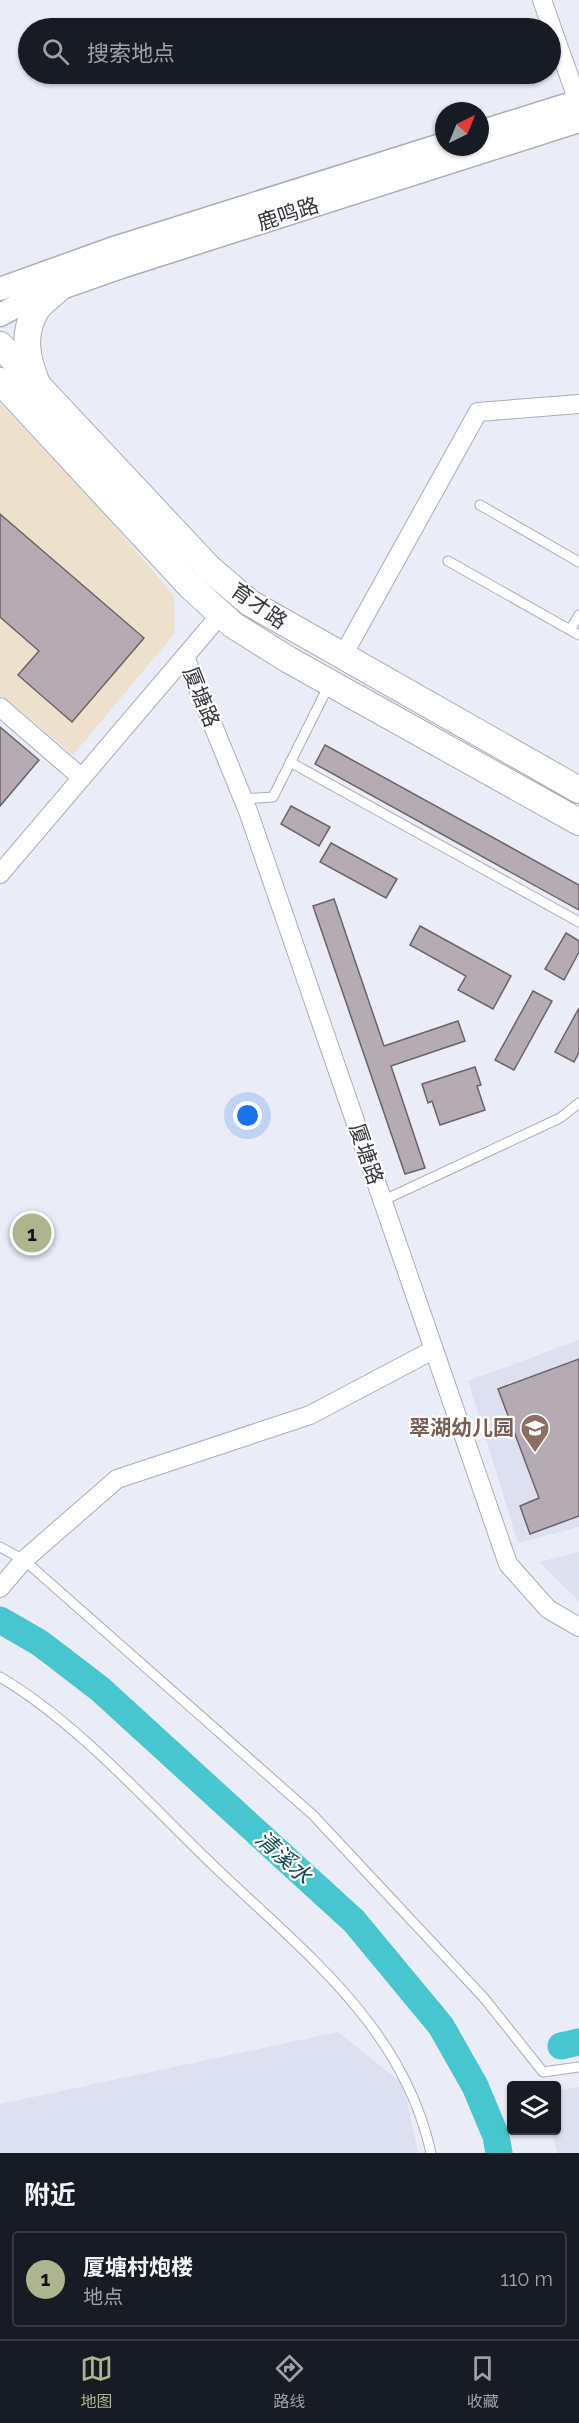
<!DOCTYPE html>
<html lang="zh">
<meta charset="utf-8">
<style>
:root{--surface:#171b24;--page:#20242c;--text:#f1f3f6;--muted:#9ea1a6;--line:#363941;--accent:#acb590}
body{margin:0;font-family:Raleway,"Noto Sans SC",sans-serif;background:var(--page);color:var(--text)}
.controls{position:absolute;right:18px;bottom:18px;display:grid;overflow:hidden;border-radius:6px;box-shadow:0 2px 4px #0004}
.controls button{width:54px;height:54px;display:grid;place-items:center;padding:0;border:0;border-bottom:2px solid var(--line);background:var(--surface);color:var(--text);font:30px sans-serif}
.compass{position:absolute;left:435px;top:102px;width:54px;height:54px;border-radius:50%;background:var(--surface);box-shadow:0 2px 4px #0004;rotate:43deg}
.you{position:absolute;left:248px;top:1116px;width:21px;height:21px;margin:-15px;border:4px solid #fff;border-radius:50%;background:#1a73e8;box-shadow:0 0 0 9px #1a73e833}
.badge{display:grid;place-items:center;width:39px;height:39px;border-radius:50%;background:var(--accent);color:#111;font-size:20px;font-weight:700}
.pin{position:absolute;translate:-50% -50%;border:3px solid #fff;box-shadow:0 2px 6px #0006}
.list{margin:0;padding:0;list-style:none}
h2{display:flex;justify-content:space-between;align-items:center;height:78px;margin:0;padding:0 24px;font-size:26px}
h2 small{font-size:20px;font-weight:400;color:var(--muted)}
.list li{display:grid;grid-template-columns:39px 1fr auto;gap:18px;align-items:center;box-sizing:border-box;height:96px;margin:0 12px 12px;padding:0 12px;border:2px solid var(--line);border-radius:6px}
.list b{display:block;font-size:22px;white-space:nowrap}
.list p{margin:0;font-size:20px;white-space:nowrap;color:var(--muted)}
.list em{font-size:20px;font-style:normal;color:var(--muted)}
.icon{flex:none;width:33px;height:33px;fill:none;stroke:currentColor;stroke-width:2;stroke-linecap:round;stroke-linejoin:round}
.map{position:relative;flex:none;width:579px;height:2153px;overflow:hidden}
.search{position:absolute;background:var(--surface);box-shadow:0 2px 4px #0004;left:18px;right:18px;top:18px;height:66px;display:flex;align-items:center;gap:15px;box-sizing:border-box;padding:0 21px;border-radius:33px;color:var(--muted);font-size:22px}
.sheet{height:186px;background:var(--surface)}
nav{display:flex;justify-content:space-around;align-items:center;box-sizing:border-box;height:84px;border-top:2px solid var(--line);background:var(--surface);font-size:16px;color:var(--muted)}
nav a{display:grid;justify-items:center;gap:3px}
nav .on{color:var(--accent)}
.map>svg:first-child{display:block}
.commercial{fill:#ede1cd}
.built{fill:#dce0f1}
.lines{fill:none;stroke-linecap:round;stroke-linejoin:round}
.river{stroke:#47c6d0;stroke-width:27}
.building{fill:#b6abb2;stroke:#6c6268;stroke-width:1.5}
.service-casing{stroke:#aaadb7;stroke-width:11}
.minor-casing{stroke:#aaadb7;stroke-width:20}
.tertiary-casing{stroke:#aaadb7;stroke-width:25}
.secondary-casing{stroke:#aaadb7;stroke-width:28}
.service{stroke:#fff;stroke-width:9}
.minor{stroke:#fff;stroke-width:18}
.tertiary{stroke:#fff;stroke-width:22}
.secondary{stroke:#fff;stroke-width:26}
.labels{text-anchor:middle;stroke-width:4.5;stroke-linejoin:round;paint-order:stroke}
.street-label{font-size:21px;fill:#36373c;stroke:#fff}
.education-label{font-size:21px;font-weight:bold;fill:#785e54;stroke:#fff;text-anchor:end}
.water-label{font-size:22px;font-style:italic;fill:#11494d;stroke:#fff}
</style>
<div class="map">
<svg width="579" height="2153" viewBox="0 0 579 2153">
<rect width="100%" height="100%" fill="#eaecf7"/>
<path class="commercial" d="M0,403L104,513L174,596L175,633L73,755L0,694Z"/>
<path class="built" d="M579,1340V1527L518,1543L468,1381Z
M579,1552V1601L539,1562Z
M338,2032L403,2084L418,2153H0V2104Z
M579,2087V2153H557L552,2131L556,2130L557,2091Z"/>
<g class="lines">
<path class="river" d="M0,1620L40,1643L100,1689L354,1921L441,2026L475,2086L496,2136L499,2153
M561,2046L579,2042"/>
</g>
<path class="building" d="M0,514L144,638L72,722L18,675L39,651L0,617Z
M0,727L39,760L0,806Z
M325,745L579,885V910L315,764Z
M291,806L330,827L319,846L281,824Z
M331,843L397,879L386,898L320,862Z
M334,899L384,1046L458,1021L465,1041L391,1066L425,1168L405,1174L313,906Z
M420,926L511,976L493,1009L458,990L466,976L410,945Z
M566,933L579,941V952L564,980L545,969Z
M533,991L552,1001L514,1070L495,1060Z
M579,1008V1052L574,1062L555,1052Z
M475,1067L481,1085L477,1086L485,1110L440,1125L432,1101L428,1103L422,1084Z
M579,1359V1516L530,1534L520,1506L539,1498L498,1389Z"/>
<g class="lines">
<g class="service-casing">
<path id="service" d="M480,505L579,562
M448,561L579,635
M570,630L579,615
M290,762L579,922
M243,799L273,797L329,685
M382,1201L560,1118L579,1103
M0,1547L24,1560L313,1815L484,1998L543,2072L579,2067
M0,1677C77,1722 150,1805 215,1867C265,1915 324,1964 366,2019C397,2059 420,2103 431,2153"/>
</g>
<g class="minor-casing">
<path id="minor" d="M542,0L579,104
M185,657L248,811L508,1564L548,1609L579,1627
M342,657L478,412L579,404
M0,707L82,778
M0,874L221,614
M0,1588L24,1560L117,1479L310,1415L433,1350"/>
</g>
<g class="tertiary-casing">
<path id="tertiary" d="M480,132L579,101
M0,289L111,249L444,144
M0,315L30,299L121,267L579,121"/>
</g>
<g class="secondary-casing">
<path id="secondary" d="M0,345L209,568L250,603L579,790
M0,381L190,586L233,625L289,660L579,822
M36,381C27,359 22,335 35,312C39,304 51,296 58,289"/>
</g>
<use href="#service" class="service"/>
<use href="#minor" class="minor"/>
<use href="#tertiary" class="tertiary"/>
<use href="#secondary" class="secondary"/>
</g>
<defs>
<g id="school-pin" transform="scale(1.5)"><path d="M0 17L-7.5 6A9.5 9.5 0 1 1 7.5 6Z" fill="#8d6e63" stroke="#fff"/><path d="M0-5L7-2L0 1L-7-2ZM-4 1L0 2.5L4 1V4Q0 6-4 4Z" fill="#fff"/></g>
</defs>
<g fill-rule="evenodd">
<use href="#school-pin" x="535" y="1428"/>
</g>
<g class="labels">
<g class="street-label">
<text transform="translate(288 214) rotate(-18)" y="7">鹿鸣路</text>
<text transform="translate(259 606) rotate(35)" y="7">育才路</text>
<text transform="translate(201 697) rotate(68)" y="7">厦塘路</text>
<text transform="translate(366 1154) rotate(71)" y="7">厦塘路</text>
</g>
<g class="education-label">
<text x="514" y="1435">翠湖幼儿园</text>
</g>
<g class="water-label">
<text transform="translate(284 1857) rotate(42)" y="8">清溪水</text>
</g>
</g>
</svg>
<div class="controls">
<button><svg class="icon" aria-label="layers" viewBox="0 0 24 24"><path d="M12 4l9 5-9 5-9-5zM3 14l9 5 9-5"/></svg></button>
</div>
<svg class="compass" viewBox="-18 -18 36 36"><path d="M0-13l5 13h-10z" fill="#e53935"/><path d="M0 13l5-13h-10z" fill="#9ea1a6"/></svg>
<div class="you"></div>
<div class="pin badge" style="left:32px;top:1233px">1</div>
<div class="search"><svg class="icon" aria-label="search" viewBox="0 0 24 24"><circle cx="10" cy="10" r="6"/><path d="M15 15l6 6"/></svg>搜索地点</div>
</div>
<section class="sheet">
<h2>附近<small></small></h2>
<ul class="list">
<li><span class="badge">1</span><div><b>厦塘村炮楼</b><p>地点</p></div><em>110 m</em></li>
</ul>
</section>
<nav>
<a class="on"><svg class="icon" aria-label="map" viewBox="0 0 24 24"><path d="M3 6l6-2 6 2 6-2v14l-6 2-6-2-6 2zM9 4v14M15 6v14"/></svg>地图</a>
<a><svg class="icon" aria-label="directions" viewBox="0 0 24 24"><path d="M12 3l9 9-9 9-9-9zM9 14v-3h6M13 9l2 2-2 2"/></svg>路线</a>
<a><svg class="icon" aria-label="saved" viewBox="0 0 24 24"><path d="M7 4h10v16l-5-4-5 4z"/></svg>收藏</a>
</nav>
